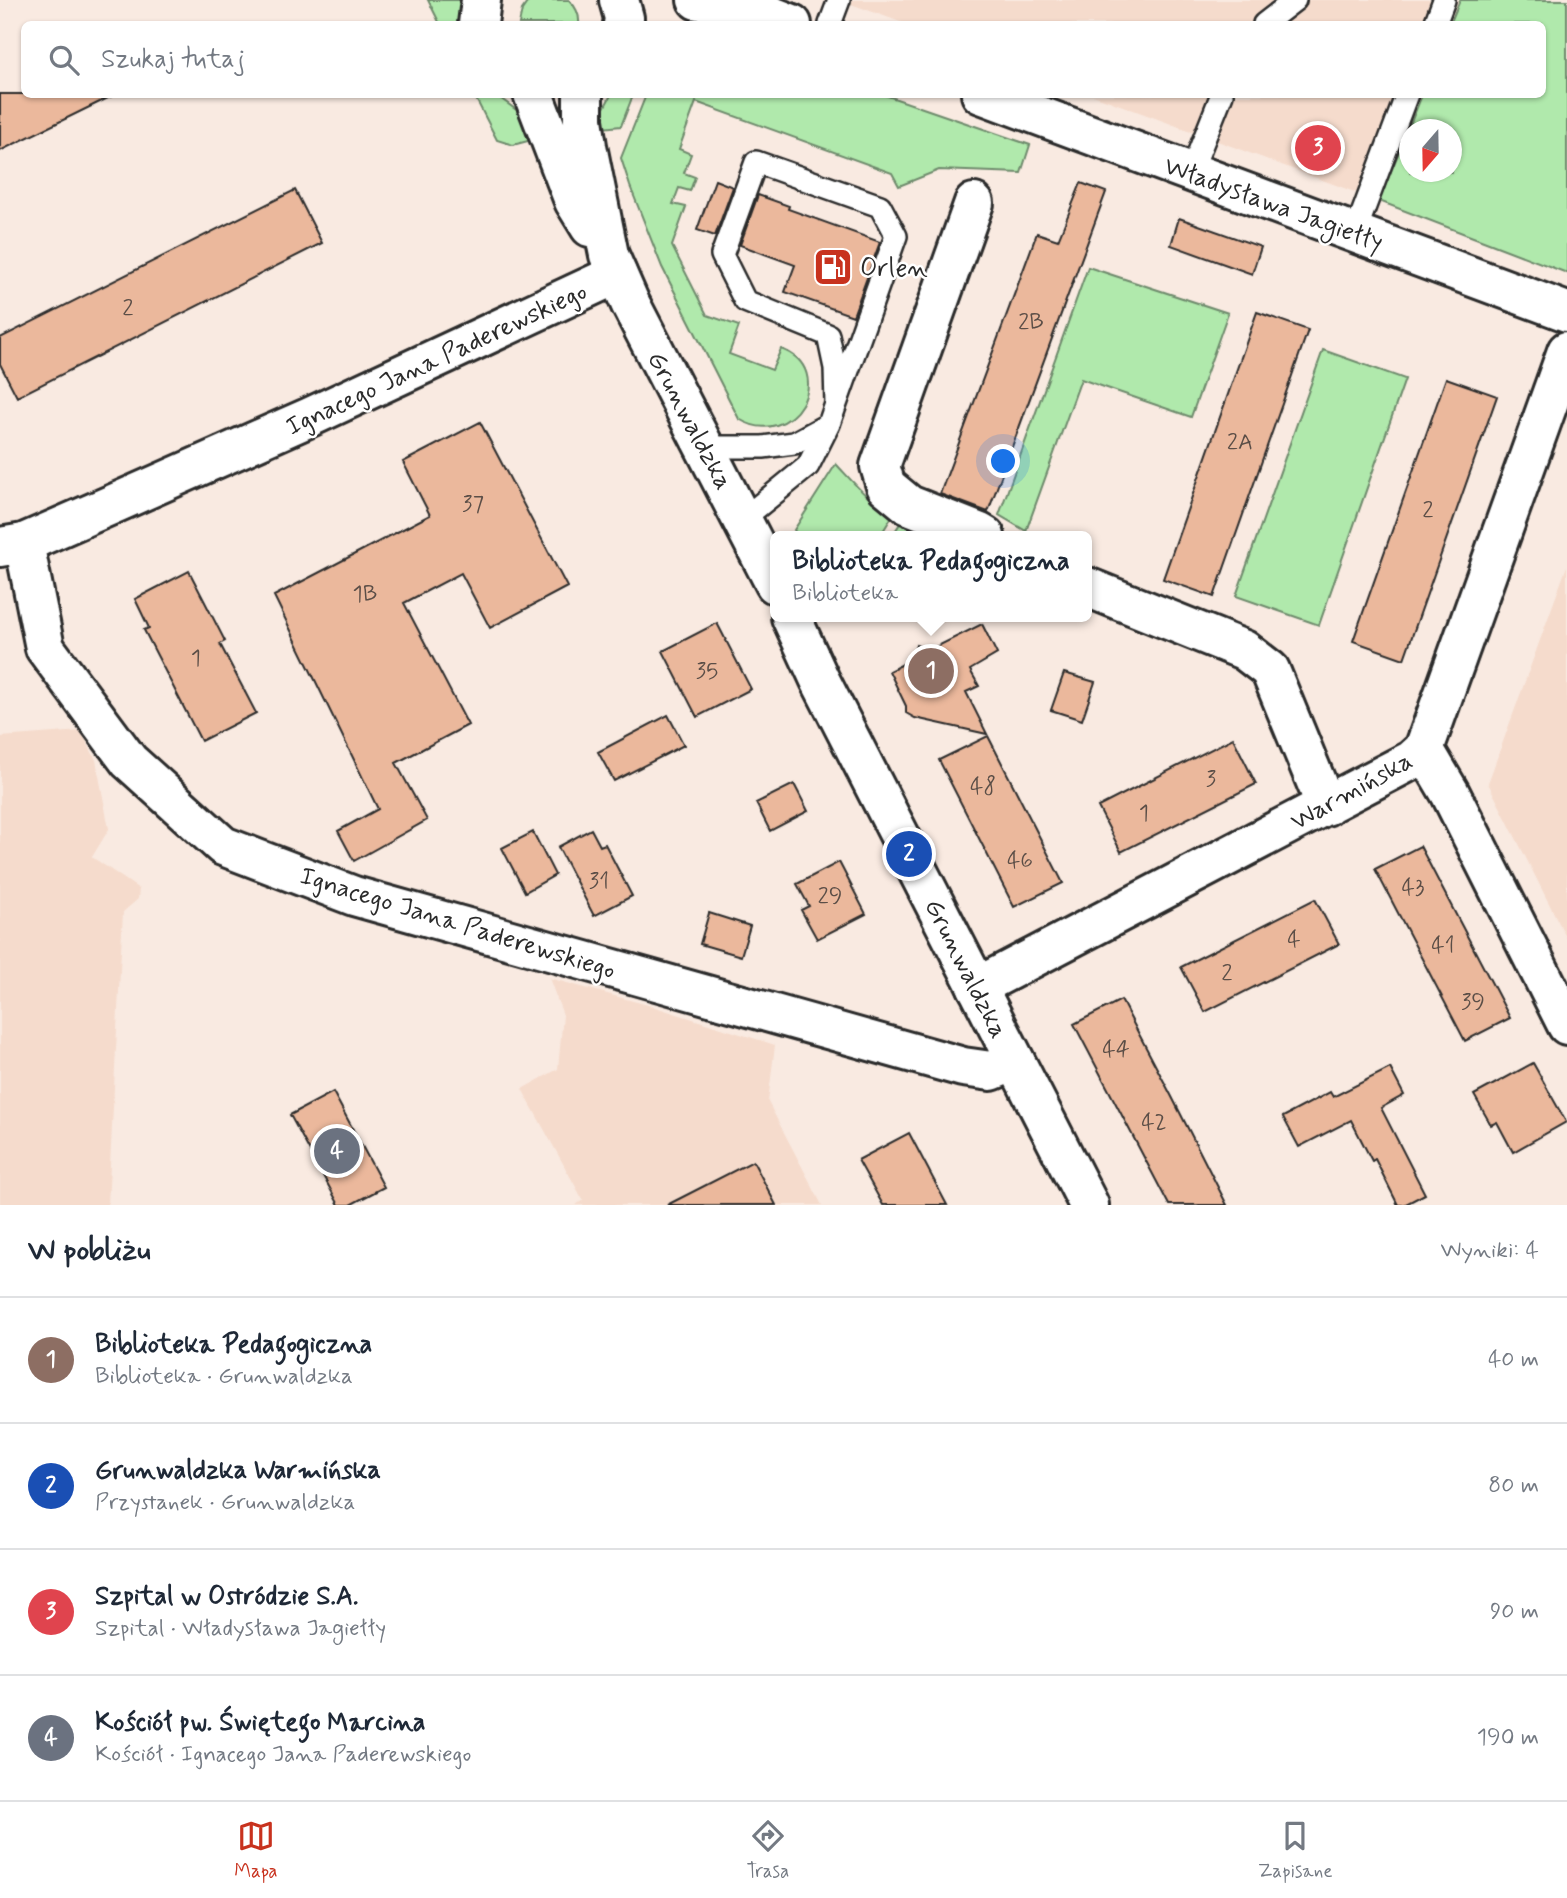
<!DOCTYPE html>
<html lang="pl">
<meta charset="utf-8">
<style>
:root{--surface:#fff;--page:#f6f6f7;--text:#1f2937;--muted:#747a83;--line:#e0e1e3;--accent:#c8321e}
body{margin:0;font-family:Mynerve,sans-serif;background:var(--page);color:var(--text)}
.compass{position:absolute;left:1399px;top:119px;width:63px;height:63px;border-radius:50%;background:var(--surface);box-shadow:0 2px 5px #0004;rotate:200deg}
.you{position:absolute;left:1004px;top:462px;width:24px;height:24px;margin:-18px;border:5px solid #fff;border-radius:50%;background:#1a73e8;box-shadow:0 0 0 10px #1a73e833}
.badge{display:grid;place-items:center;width:46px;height:46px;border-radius:50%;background:var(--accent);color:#fff;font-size:23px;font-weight:700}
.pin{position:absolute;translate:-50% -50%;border:4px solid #fff;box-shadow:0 2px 7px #0006}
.popup{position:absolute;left:770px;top:531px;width:322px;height:91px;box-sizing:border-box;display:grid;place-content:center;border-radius:10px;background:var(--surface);filter:drop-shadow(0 2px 5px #0005);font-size:23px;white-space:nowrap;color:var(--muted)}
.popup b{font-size:26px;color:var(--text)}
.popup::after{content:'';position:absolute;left:50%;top:100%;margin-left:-14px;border:14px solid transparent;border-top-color:var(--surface)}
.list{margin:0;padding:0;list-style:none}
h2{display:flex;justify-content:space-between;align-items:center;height:91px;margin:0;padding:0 28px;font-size:30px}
h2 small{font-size:23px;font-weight:400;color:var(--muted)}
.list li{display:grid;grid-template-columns:46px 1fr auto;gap:21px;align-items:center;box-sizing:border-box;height:126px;padding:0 28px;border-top:2px solid var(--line)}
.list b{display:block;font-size:26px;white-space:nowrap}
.list p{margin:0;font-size:23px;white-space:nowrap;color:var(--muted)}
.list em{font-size:23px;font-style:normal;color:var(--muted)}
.icon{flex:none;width:38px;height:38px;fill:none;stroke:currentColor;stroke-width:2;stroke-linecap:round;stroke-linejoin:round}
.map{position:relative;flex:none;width:1567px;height:1205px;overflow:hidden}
.search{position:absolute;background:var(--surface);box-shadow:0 2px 5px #0004;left:21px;right:21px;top:21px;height:77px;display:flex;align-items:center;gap:18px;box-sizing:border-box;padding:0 24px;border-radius:10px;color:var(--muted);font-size:26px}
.sheet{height:595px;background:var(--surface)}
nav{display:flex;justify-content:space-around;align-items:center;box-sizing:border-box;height:98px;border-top:2px solid var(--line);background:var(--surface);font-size:19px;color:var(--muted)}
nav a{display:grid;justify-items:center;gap:4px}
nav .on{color:var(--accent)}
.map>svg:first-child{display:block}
.built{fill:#f5dbcc}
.green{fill:#b0e9ac;stroke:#6e8a6c;stroke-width:2;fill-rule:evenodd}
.building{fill:#ebb89c;stroke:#2b2b2b;stroke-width:2}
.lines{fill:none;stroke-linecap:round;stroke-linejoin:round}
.lane-casing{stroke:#2b2b2b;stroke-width:26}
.street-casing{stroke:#2b2b2b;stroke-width:44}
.secondary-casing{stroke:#2b2b2b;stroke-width:44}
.lane{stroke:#fff;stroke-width:21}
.street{stroke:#fff;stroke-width:38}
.secondary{stroke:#fff;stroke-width:38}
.labels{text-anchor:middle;stroke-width:5;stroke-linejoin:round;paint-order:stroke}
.number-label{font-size:23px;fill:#5b4e47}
.street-label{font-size:26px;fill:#2b2b2b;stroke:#fff}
.poi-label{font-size:26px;fill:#2b2b2b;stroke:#fff;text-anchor:start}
</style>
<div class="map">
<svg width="1567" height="1205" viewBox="0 0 1567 1205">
<rect width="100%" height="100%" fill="#f9eae1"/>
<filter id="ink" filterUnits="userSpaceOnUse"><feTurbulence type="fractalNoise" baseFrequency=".0143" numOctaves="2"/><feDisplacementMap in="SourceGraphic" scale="14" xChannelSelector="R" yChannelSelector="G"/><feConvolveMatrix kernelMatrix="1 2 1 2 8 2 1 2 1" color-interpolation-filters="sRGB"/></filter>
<g filter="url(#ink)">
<path class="built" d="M840,0H1460L1450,24H906Z
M1093,95H1422L1379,201Z
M1567,566V939L1488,783Z
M81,731L96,760L109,829L92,857L139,889L138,899L123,912L108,1205H0V737Z
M549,978L655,1007L775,1045L768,1102L822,1205H576L583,1200L522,1089L558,1069L563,1015Z"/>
<path class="green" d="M428,0H462L463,24H440Z
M529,0H569C576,7 580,14 579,24H519L522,10Z
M1460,0H1567V273L1379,201L1422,95L1542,94V24H1450ZM1410,130H1452V172H1410Z
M474,95H496L530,120L539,138L513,145L497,140Z
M611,95H633L621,126L602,128L603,110Z
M646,95H885L1030,145L1021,173L939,170L899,186L892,173L696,102L679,149L691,154L684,173L695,177L690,191L679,188L673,204L686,207L672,246L707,315L739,326L729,354L772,370L781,349C839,370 793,452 739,419L662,267L630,186L621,158Z
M1088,267L1228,313L1191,417L1081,379L1026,531L999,515Z
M1323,350L1405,379L1319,625L1236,596Z
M836,464C854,483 870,503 893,515L880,536H798L794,530Z
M903,519L966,536H892Z"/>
<path class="building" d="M0,94H116L0,151Z
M715,180L733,187L715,236L697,230Z
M1081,183L1106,192L988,512L940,494L1037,233L1058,240Z
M295,190L322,243L17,397L0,364V338Z
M758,195L789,206L788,209L880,242L853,316L785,292L795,265L740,245Z
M1179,218L1261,247L1252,274L1171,245Z
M1257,312L1308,330L1214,597L1163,579Z
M1446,378L1497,396L1404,659L1353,641Z
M480,422L567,587L490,628L461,573L404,603L468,725L396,763L427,820L354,861L338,831L378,809L274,596L430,515L403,462Z
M189,571L225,641L220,644L256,713L201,741L144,630L149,628L135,599Z
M717,623L751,689L697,717L663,651Z
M982,624L997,654L970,670L979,686L966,692L987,734L915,718L906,713V706L889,671L911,660L916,645L930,650Z
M1064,673L1095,682L1082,720L1051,710Z
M668,715L684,745L614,781L598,752Z
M988,736L1063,883L1014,907L939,760Z
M1233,738L1256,784L1121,852L1098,807Z
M794,784L808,811L770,831L756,803Z
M591,829L600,846L605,844L632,896L594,916L558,847Z
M533,832L555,875L525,892L502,848Z
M1420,846L1510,1018L1465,1041L1375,869Z
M839,862L866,914L817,939L801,910L809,906L797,884Z
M1315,899L1339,944L1205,1012L1181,967Z
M709,913L750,926L741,956L700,944Z
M1121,1000L1171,1095L1227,1205H1169L1074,1024Z
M1533,1063L1566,1122L1513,1152L1497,1122L1491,1125L1474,1095Z
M1390,1068L1404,1095L1381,1108L1425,1194L1404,1205H1398L1375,1159L1372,1161L1351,1120L1299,1147L1283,1117L1330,1092L1333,1097Z
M333,1092L384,1187L350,1205H339L290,1115Z
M909,1133L947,1205H883L858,1160Z
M753,1161L776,1205H667Z"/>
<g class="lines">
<g class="lane-casing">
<path id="lane" d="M830,24L839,0
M1264,24L1295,0
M1435,24L1444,0
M1191,172L1222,94
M1355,233L1407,94
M705,447H763L794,443L829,424
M743,519L808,466L829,424L836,404L896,236L880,206L756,162L722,255L745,301L828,335L835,368L836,404"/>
</g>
<g class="street-casing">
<path id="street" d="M974,203L880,466L886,486L909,505L980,533L985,536
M24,543L45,648L129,761L223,846L354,896L963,1067L991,1071L1015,1061
M0,547L24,543L118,502L310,417L617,274
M1087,587L1244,650L1270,670L1326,806
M1424,749L1450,793L1567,1025
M977,987L1412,760L1424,749L1567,351"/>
</g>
<g class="secondary-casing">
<path id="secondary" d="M619,0L624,18L623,24
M697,0L746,6L792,24
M478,24L481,0
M533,94L574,201L590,227
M583,94V120L587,146L609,255L630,303L775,584
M981,94L1567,312
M791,617L820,680L1089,1205"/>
</g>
<use href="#lane" class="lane"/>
<use href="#street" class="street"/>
<use href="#secondary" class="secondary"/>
</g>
</g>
<defs>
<g id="fuel-square" transform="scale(2.0125)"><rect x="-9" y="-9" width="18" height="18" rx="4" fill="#c8321e" stroke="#fff"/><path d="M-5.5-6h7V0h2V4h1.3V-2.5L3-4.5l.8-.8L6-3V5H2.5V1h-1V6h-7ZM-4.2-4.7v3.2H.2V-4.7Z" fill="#fff"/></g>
</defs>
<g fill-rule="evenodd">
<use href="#fuel-square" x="833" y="267"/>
</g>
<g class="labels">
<g class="number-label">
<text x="128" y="315">2</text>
<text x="1031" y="329">2B</text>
<text x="1240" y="449">2A</text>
<text x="473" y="511">37</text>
<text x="1428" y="517">2</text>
<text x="365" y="601">1B</text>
<text x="196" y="665">1</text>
<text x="707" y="678">35</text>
<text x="1211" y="786">3</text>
<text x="983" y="793">48</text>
<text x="1144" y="820">1</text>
<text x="1020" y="867">46</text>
<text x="599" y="888">31</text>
<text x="1413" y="894">43</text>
<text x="830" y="903">29</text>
<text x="1294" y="946">4</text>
<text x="1443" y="952">41</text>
<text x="1227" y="980">2</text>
<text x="1473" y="1009">39</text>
<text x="1116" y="1056">44</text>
<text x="1154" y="1129">42</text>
</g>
<g class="street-label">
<text transform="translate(1274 203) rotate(20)" y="9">Władysława Jagiełły</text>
<text transform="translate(436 358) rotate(-25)" y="9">Ignacego Jana Paderewskiego</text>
<text transform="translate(691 420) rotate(62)" y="9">Grunwaldzka</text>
<text transform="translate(1351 790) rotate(-29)" y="9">Warmińska</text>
<text transform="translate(458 922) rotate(17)" y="9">Ignacego Jana Paderewskiego</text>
<text transform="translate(967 968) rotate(63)" y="9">Grunwaldzka</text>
</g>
<g class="poi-label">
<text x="860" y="276">Orlen</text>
</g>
</g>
</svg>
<svg class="compass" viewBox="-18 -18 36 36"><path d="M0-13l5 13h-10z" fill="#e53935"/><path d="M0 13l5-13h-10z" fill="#747a83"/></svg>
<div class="you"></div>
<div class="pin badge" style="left:931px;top:671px;background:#8d6e63">1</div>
<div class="popup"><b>Biblioteka Pedagogiczna</b>Biblioteka</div>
<div class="pin badge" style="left:909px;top:854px;background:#1a4fb4">2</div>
<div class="pin badge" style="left:1318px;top:148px;background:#e0444e">3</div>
<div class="pin badge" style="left:337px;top:1151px;background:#6b7280">4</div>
<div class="search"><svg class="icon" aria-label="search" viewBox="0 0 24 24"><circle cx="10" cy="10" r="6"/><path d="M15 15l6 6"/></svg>Szukaj tutaj</div>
</div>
<section class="sheet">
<h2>W pobliżu<small>Wyniki: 4</small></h2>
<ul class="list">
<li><span class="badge" style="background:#8d6e63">1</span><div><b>Biblioteka Pedagogiczna</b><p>Biblioteka · Grunwaldzka</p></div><em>40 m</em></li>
<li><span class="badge" style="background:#1a4fb4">2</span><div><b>Grunwaldzka Warmińska</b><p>Przystanek · Grunwaldzka</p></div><em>80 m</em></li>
<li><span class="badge" style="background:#e0444e">3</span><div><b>Szpital w Ostródzie S.A.</b><p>Szpital · Władysława Jagiełły</p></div><em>90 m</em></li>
<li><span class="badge" style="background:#6b7280">4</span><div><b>Kościół pw. Świętego Marcina</b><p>Kościół · Ignacego Jana Paderewskiego</p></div><em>190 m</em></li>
</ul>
</section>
<nav>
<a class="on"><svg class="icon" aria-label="map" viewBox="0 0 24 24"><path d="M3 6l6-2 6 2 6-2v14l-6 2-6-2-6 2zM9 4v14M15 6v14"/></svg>Mapa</a>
<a><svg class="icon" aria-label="directions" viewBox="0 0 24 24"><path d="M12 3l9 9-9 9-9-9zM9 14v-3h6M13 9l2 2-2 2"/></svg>Trasa</a>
<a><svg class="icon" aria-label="saved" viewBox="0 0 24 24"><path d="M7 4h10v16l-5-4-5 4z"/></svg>Zapisane</a>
</nav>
